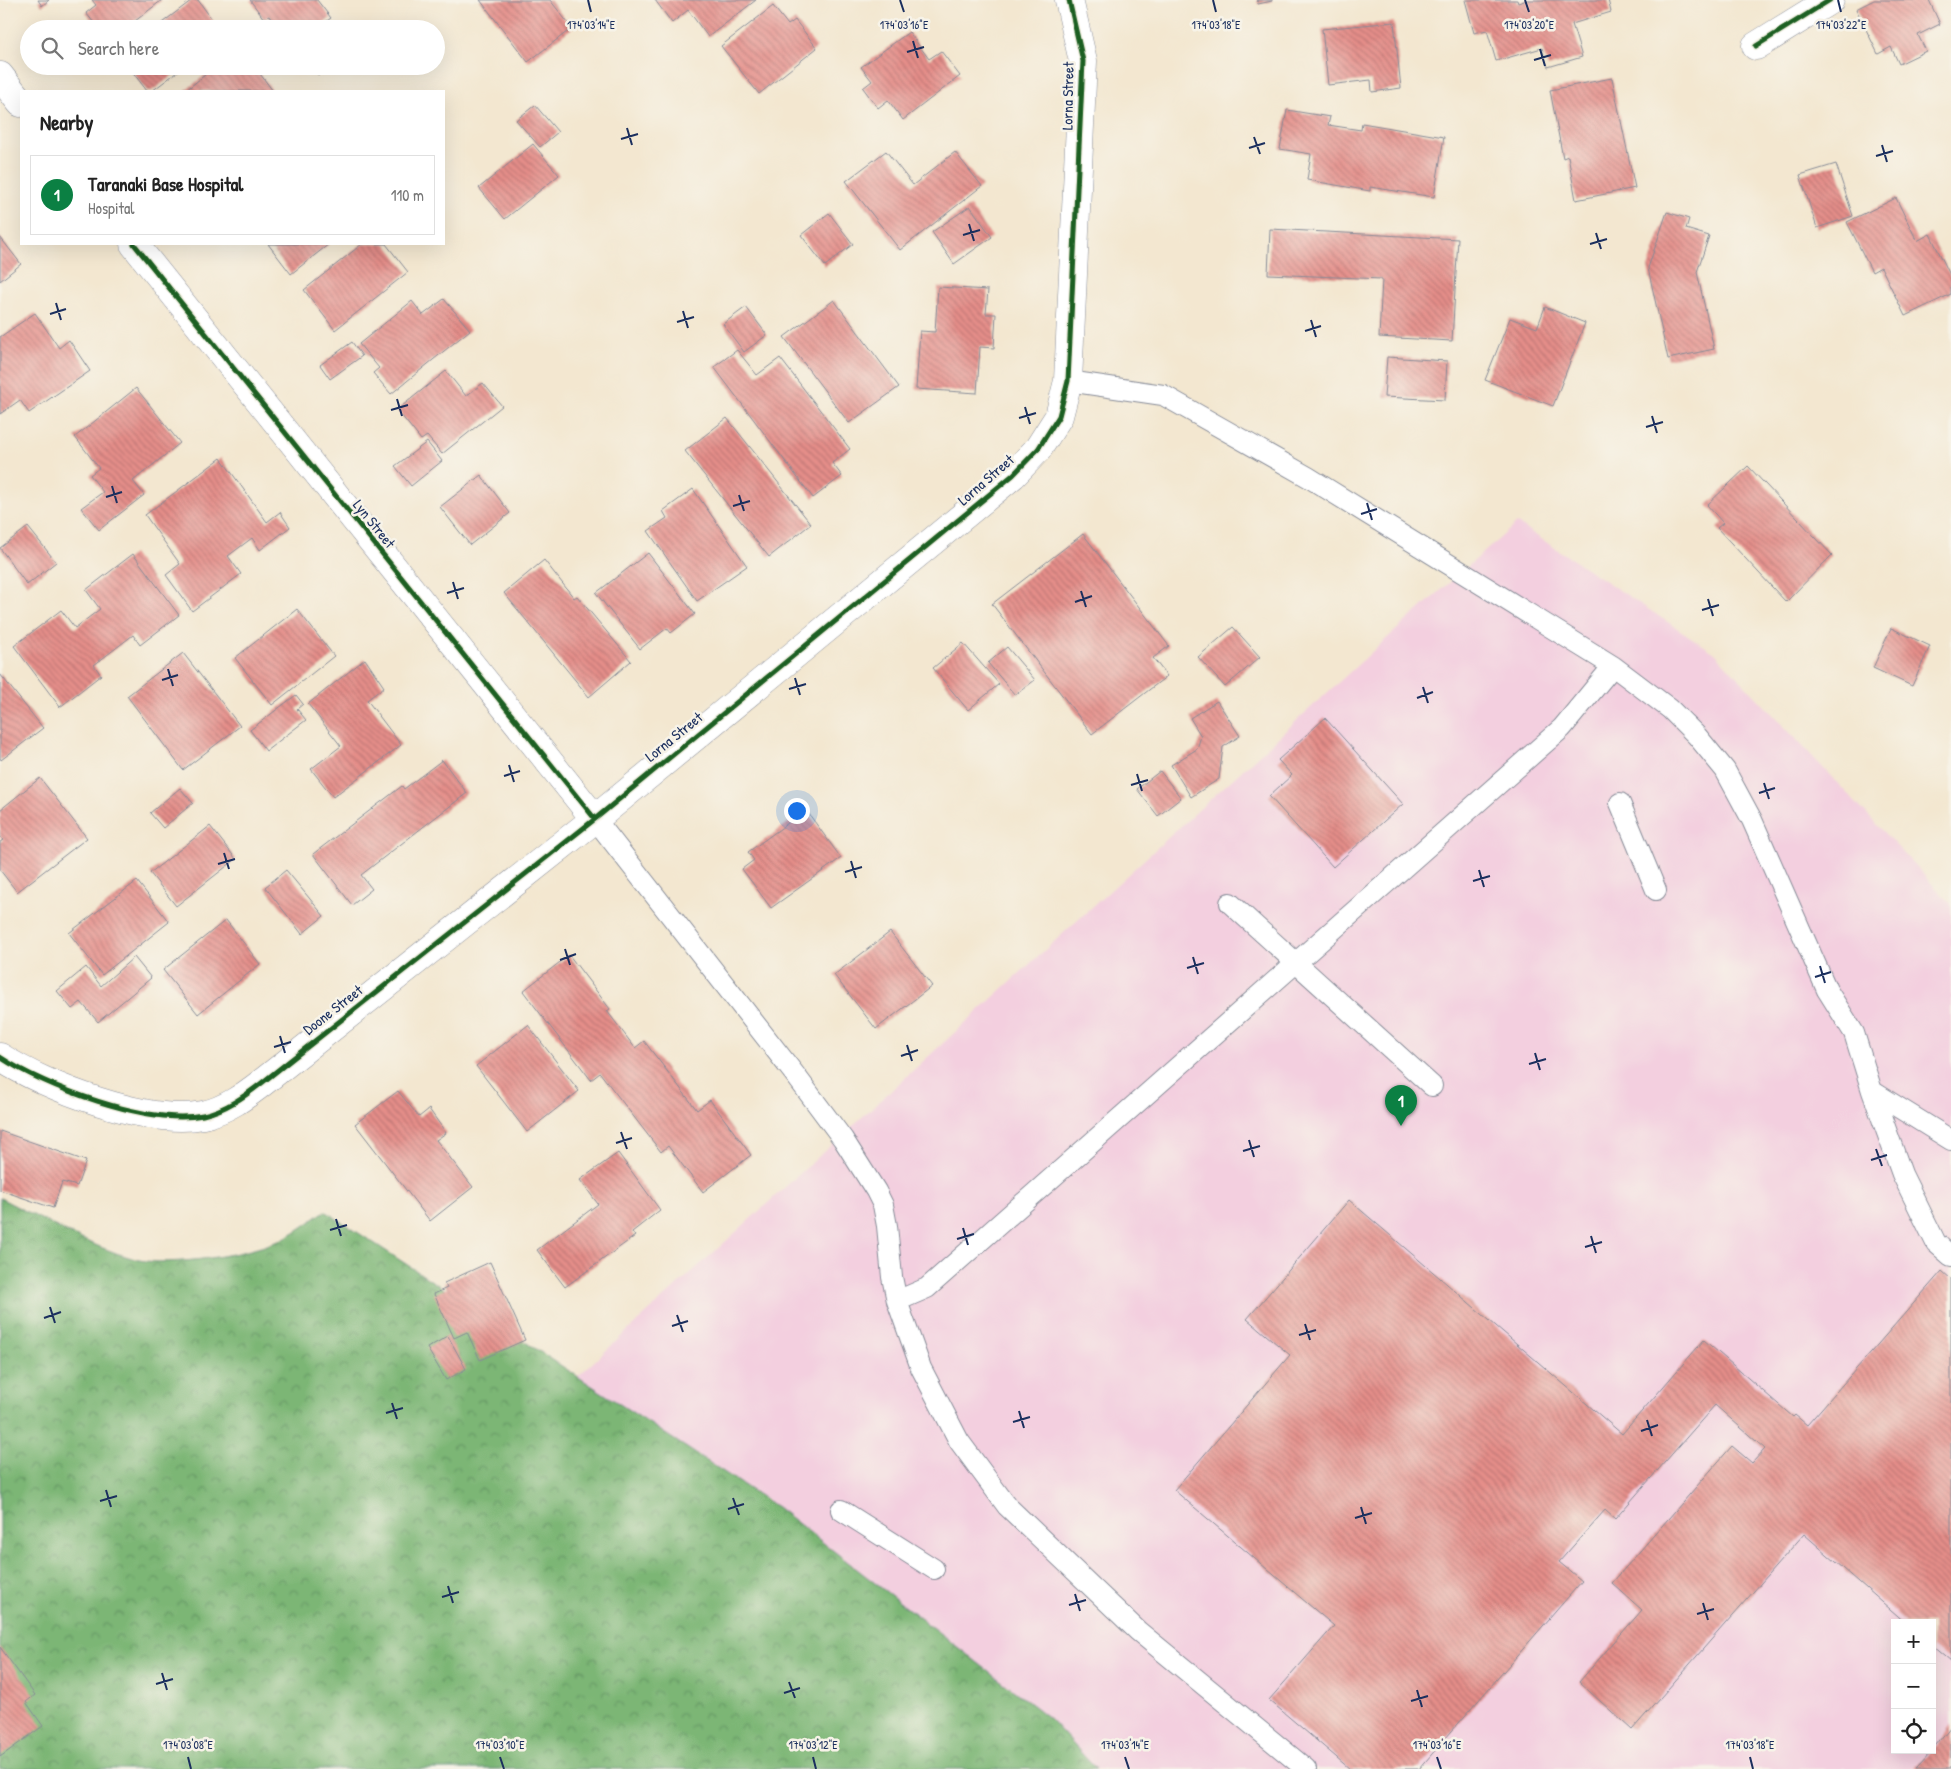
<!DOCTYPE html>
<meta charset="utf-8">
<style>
:root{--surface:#fff;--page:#f2f2f2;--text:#222;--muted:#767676;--line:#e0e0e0;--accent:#0b8043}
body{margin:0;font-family:"Patrick Hand",sans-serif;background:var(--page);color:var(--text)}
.controls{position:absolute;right:15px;bottom:15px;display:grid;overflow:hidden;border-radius:0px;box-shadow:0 5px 20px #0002}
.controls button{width:45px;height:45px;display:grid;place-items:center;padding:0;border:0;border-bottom:1px solid var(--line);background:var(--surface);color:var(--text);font:25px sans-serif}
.you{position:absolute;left:796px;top:810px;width:18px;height:18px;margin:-12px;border:4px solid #fff;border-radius:50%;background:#1a73e8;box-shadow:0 0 0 8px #1a73e833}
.badge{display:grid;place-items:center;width:32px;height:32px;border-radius:50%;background:var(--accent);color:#fff;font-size:16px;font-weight:700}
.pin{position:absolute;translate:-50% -41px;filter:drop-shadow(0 1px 2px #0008)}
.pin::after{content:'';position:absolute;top:26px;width:18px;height:15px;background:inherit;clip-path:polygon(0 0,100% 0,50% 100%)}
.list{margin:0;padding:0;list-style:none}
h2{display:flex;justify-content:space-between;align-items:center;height:65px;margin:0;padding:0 20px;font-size:21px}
h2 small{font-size:16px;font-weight:400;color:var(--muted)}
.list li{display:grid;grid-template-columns:32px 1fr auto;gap:15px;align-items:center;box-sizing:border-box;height:80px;margin:0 10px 10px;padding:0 10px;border:1px solid var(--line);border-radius:0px}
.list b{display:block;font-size:19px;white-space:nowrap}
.list p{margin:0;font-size:16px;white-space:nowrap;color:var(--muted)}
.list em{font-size:16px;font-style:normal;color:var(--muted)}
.icon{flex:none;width:28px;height:28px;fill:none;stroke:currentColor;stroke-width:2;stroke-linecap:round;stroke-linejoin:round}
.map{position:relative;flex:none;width:1951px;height:1769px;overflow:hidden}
.search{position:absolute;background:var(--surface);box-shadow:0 5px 20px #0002;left:20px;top:20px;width:425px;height:55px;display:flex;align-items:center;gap:12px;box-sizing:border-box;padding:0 18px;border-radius:28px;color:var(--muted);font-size:19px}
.panel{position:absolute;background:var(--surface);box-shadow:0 5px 20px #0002;left:20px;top:90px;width:425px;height:155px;border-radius:0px}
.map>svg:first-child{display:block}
.built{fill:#f3cfdf;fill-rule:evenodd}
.forest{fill:url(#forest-crowns);stroke:#4b726a}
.building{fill:url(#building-back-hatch)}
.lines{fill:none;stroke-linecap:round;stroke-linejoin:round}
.lane-casing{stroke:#878b97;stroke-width:22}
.street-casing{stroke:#878b97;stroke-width:29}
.lane{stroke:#fff;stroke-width:20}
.street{stroke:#fff;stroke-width:28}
.cycleway-casing{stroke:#f7f3e8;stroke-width:8}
.cycleway{stroke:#1b5e20;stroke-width:5}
.ticks{fill:none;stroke:#1b2f5e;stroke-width:2}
.labels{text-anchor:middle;stroke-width:5;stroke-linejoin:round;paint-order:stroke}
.street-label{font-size:15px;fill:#1b2f5e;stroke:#f7f3e8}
.ticks-label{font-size:12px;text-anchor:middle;fill:#1b2f5e;stroke:#f7f3e8;stroke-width:5;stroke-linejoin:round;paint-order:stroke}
</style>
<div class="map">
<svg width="1951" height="1769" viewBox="0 0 1951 1769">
<defs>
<pattern id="forest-crowns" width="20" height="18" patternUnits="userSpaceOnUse" patternTransform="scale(1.25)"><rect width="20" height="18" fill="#7bb675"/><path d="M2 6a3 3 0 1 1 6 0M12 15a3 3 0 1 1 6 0" fill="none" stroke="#649463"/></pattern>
<pattern id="building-back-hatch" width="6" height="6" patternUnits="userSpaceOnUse" patternTransform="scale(1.25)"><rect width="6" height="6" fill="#e58e89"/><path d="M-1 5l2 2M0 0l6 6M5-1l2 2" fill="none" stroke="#b97473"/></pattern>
</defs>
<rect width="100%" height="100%" fill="#f7f3e8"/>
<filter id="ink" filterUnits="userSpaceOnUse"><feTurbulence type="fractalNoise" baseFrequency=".02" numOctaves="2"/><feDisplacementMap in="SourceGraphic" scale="10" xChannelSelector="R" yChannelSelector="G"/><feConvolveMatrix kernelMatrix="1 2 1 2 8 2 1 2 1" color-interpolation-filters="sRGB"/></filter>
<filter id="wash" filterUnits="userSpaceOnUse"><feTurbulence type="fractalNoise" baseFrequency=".0096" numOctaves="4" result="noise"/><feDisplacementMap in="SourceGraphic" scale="20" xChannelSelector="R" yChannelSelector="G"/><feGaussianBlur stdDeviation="1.12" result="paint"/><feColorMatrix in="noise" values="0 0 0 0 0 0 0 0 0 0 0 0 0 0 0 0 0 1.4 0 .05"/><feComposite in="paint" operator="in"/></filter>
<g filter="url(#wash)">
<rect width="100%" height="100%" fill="#f3e7d0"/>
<path class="built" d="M1517,523L1715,653L1951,904V1769H965L577,1377L1385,640ZM1895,1623H1932V1750H1895Z"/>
<path class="forest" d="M0,1198C44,1220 88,1246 135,1259C167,1268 255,1254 284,1238C298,1231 312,1220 325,1211L777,1507L1049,1718L1096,1769H0Z"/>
<g id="blocks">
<path class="building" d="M38,0H49L42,6Z
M92,0H162L125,29H99L86,13L96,5Z
M192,0H198L219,29H154Z
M250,0H317L331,18L316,29H278L269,16L264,19Z
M480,0H550L572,28L528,62Z
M655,0H756L708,37L688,10L672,23Z
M1257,0H1272V1L1258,4Z
M1465,0H1517L1518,3L1527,0H1608L1611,12L1572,24L1582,57L1548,67L1542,48L1496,61L1487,30L1474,33Z
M1874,0H1929L1940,24L1918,35L1926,51L1899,64L1891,47L1878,54L1856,9Z
M773,6L788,25L795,20L817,48L759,94L721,46Z
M1394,22L1401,88L1372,92L1371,80L1328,85L1322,29Z
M909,32L929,59L941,51L960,76L903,120L888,100L878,108L863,88L872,81L861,67Z
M128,66H185L152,91H147Z
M216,66H254L273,91H185Z
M310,66H328L318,75Z
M1612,78L1635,188L1576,200L1568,156L1563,158L1550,90Z
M535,105L558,132L540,147L516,120Z
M1287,110L1330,117L1328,125L1361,130L1362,123L1444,137L1434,197L1370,187V191L1307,180L1311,154L1280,149Z
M533,144L559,175L505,219L479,188Z
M886,151L913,185L955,152L982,186L900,250L846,181Z
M1836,164L1853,216L1817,228L1800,175Z
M1896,198L1917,241L1930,234L1951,277V294L1905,316L1881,267L1872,272L1847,222Z
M970,206L992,237L954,264L932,232Z
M1667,212L1689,219L1686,229L1709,236L1697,272L1714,349L1668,359L1648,268Z
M829,213L853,244L825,266L801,235Z
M1270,229L1458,239L1452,341L1379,337L1382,279L1268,274Z
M0,237L21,264L0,281Z
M268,244H329L291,274Z
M362,244H386L408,272L335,330L304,290Z
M938,287L988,290L986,314H996L994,348L980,347L977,393L916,389L920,331L935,332Z
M444,299L470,330L391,394L373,373L379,368L359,344L412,301L423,315Z
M834,300L899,387L849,423L784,337Z
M746,307L767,335L744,352L723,324Z
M1545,307L1585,323L1553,406L1485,380L1510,318L1537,328Z
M35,313L59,348L69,340L90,371L29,413L20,400L0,414V337Z
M352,342L362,356L330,379L320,365Z
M737,350L757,375L780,358L850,449L832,463L842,476L813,498L714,367Z
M1387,357L1447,361L1445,400L1384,397Z
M446,371L466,396L483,383L502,406L442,454L427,436L421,440L397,410Z
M136,388L180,443L133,481L144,495L99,530L81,508L103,492L90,475L99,468L75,437Z
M727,418L811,524L769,557L685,451Z
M427,442L442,461L411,486L395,466Z
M221,458L267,522L280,512L290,527L260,550L252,538L228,556L241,574L192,611L166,575L180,564L145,515Z
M1748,466L1832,555L1786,602L1717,528L1723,523L1707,505Z
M481,475L510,513L470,545L440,507Z
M693,489L747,566L697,601L648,531L667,518L663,511Z
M28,527L56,562L27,585L0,548Z
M1083,534L1169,646L1153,658L1167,676L1092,734L992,604Z
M648,553L695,614L671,633L667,628L640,649L596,593Z
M133,554L179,615L140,645L133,635L94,665L101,675L60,707L14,646L61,610L75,628L100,609L86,590Z
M544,560L574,598L577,596L631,661L589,697L504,593Z
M297,609L334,656L272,705L235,658Z
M1233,627L1260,657L1225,687L1198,657Z
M1891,628L1930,646L1912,686L1873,668Z
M963,643L999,684L968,710L933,668Z
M1007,647L1035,680L1015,695L988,663Z
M183,653L240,726L183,770L127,696Z
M365,659L384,687L367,700L401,745L333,797L311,769L341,746L308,704Z
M0,674L43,728L1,760L0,758Z
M296,695L303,704L297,709L306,720L266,751L250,730Z
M1217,701L1240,736L1223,747L1219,779L1191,797L1171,765L1197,749L1201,736L1190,718Z
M1325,718L1403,804L1333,867L1269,796L1292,775L1278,760Z
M442,760L467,793L361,875L372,889L352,905L313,854L402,786L404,789Z
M1160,771L1181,798L1158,816L1137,789Z
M40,778L87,838L17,892L0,870V842L3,840L0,836V810Z
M180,788L193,803L163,828L150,813Z
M806,810L841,858L771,908L742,869L754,860L748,852Z
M210,826L236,859L176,906L150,873Z
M286,870L324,916L302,934L265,887Z
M137,881L169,922L102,975L69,933Z
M226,920L260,964L198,1014L163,970Z
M890,932L932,986L876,1029L834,975Z
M569,955L610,1009L607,1011L635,1048L644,1041L697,1110L710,1100L751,1155L703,1192L668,1146L661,1152L600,1073L591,1080L523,991Z
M134,957L151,978L98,1022L81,1002L72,1009L57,991L86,967L101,986Z
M528,1025L579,1091L527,1132L476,1066Z
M398,1091L419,1117L429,1109L446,1133L436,1140L473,1187L430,1221L355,1124Z
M0,1131L86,1161L77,1186L62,1182L53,1208L0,1190Z
M618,1153L660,1210L632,1232L635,1236L565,1287L537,1250L598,1204L580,1180Z
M1349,1200L1622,1434L1704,1340L1793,1417L1795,1415L1807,1425L1942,1271L1951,1279V1662L1932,1646V1623H1906L1804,1534L1632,1730L1579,1682L1642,1610L1612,1583L1732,1446L1752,1463L1765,1449L1715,1405L1615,1519L1605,1510L1559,1562L1582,1581L1419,1769H1350L1269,1700L1334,1626L1174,1490L1290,1355L1247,1319Z
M490,1262L525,1340L480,1360L467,1332L454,1338L434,1294L447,1288L444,1283Z
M448,1336L466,1369L446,1380L427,1348Z
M0,1647L35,1695L26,1702L43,1726L0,1757Z
M1951,1726V1769H1914L1932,1750Z"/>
</g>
</g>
<g filter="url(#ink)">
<use href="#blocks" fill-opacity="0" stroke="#878b97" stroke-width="1"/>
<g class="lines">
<g class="lane-casing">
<path id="lane" d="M1068,381L1163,395L1308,477L1613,666L1670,709L1697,736L1725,770L1752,820L1827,990L1854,1033L1872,1091L1951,1140
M1620,803L1656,890
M595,819L796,1076L843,1139L876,1191L883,1205L887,1226L892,1277L897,1301L921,1368L959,1441L1007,1506L1138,1631L1306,1769
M1230,903L1432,1086
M1872,1091L1902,1174L1936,1243L1951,1256
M897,1301L927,1288L1562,728L1613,666
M841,1510L934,1569"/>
</g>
<g class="street-casing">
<path id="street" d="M1756,46L1830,0
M0,76L21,103
M134,244L595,819
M0,1057C45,1087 149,1126 203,1115C226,1110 245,1096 263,1082L595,819L1013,475L1038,449L1059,416L1068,381L1083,61L1069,0"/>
</g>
<use href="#lane" class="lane"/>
<use href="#street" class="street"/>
<g class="cycleway-casing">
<path id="cycleway" d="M1756,46L1830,0
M134,244L595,819
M0,1057C45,1087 149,1126 203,1115C226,1110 245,1096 263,1082L595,819L1013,475L1038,449L1059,416L1068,381L1083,61L1069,0"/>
</g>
<use href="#cycleway" class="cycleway"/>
</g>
</g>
<path class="ticks" d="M588,0L591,12M900,0L904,12M1213,0L1216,12M1525,0L1529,12M1838,0L1841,12M913,41L918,58M1540,49L1545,66M907,52L924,47M1534,60L1551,55M627,128L632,145M1254,137L1260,154M621,139L638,134M1882,145L1887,162M1249,148L1265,143M1876,156L1893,151M969,224L974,241M1596,233L1601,249M963,235L980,230M1590,244L1607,239M56,303L61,320M683,311L688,328M50,314L66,309M1311,320L1316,337M677,322L694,317M1305,331L1321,326M397,399L402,416M1025,407L1030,424M391,410L408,405M1652,416L1657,433M1019,418L1036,413M1646,427L1663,422M112,486L117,503M739,495L744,511M106,497L122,492M1367,503L1372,520M733,506L750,501M1361,514L1377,509M453,582L458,599M1081,591L1086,607M447,593L464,588M1708,599L1713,616M1075,602L1092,596M1702,610L1719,605M168,669L173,686M795,678L800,695M162,680L178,675M1423,687L1428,703M789,689L806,684M1417,698L1433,692M509,765L514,782M1137,774L1142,791M504,776L520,771M1764,783L1769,799M1131,785L1148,780M1759,793L1775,788M224,853L229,869M851,861L856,878M218,864L235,859M1479,870L1484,887M845,872L862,867M1473,881L1490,876M565,949L570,965M1193,957L1198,974M560,960L576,954M1820,966L1825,983M1187,968L1204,963M1815,977L1831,972M280,1036L285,1053M907,1045L912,1061M274,1047L291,1042M1535,1053L1540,1070M901,1056L918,1050M1529,1064L1546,1059M621,1132L627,1149M1249,1140L1254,1157M616,1143L632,1138M1876,1149L1882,1166M1243,1151L1260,1146M1871,1160L1887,1155M336,1219L341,1236M963,1228L968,1245M330,1230L347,1225M1591,1236L1596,1253M957,1239L974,1234M1585,1247L1602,1242M50,1307L55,1323M677,1315L683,1332M44,1318L61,1312M1305,1324L1310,1340M672,1326L688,1321M1299,1335L1316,1330M392,1403L397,1419M1019,1411L1024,1428M386,1413L403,1408M1647,1420L1652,1436M1013,1422L1030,1417M1641,1431L1658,1425M106,1490L111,1507M733,1498L739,1515M100,1501L117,1496M1361,1507L1366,1524M728,1509L744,1504M1355,1518L1372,1513M448,1586L453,1603M1075,1594L1080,1611M442,1597L459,1592M1703,1603L1708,1620M1069,1605L1086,1600M1697,1614L1714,1609M162,1673L167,1690M789,1682L795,1698M156,1684L173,1679M1417,1690L1422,1707M784,1693L800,1688M1411,1701L1428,1696M188,1757L191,1769M500,1757L504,1769M813,1757L816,1769M1125,1757L1129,1769M1437,1757L1441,1769M1750,1757L1753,1769"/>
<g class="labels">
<g class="street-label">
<text transform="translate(1068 96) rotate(-89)" y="5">Lorna Street</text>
<text transform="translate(986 480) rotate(-41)" y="5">Lorna Street</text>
<text transform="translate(374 524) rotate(51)" y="5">Lyn Street</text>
<text transform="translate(674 737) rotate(-39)" y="5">Lorna Street</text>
<text transform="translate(333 1010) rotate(-38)" y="5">Doone Street</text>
</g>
</g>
<g class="ticks-label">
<text x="591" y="29">174°03'14"E</text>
<text x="904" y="29">174°03'16"E</text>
<text x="1216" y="29">174°03'18"E</text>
<text x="1529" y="29">174°03'20"E</text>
<text x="1841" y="29">174°03'22"E</text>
<text x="188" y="1749">174°03'08"E</text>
<text x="500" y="1749">174°03'10"E</text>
<text x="813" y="1749">174°03'12"E</text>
<text x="1125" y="1749">174°03'14"E</text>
<text x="1437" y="1749">174°03'16"E</text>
<text x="1750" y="1749">174°03'18"E</text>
</g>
</svg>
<div class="controls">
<button>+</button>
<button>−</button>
<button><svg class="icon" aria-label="locate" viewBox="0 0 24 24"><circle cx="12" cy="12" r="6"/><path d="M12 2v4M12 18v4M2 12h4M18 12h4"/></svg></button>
</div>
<div class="you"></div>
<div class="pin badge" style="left:1401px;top:1126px">1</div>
<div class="search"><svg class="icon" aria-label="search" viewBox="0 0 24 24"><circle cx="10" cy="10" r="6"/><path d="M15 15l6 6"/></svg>Search here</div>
<section class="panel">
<h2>Nearby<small></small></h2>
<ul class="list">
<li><span class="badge">1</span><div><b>Taranaki Base Hospital</b><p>Hospital</p></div><em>110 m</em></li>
</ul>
</section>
</div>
